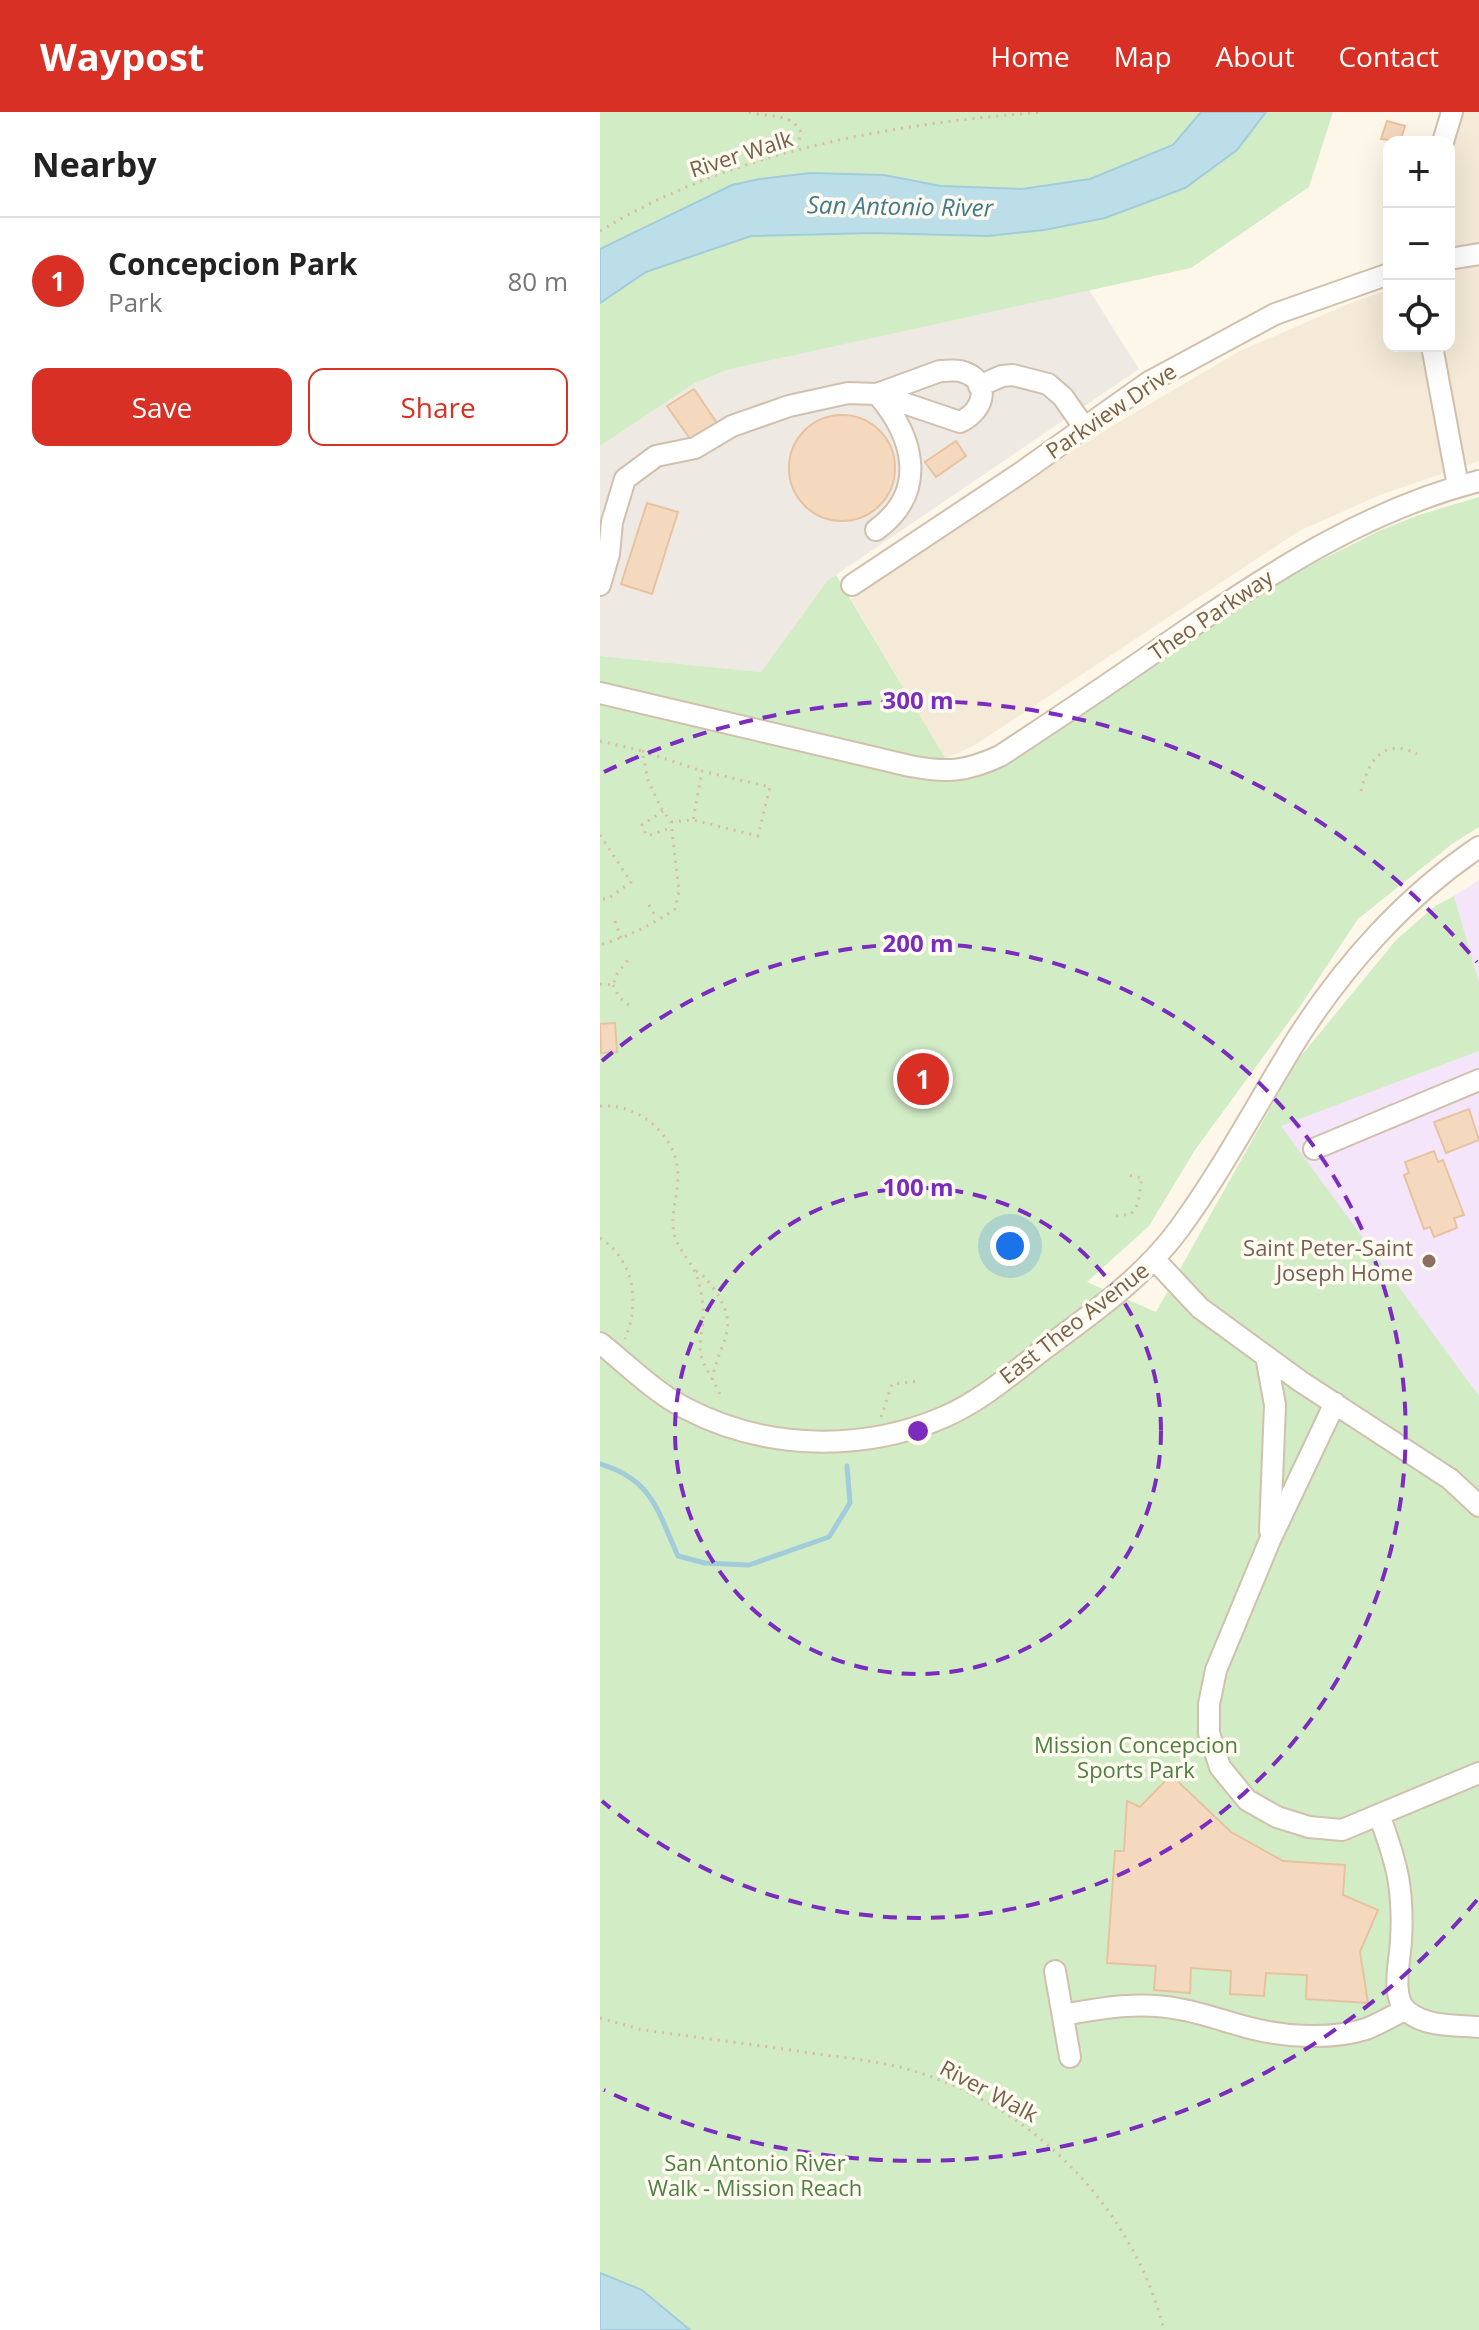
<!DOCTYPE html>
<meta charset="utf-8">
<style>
:root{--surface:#fff;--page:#f6f6f6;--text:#222;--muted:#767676;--line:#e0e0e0;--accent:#d93025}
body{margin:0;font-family:"Open Sans",sans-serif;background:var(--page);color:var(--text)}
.controls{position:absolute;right:24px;top:24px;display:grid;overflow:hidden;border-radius:16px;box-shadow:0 8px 32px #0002}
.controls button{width:72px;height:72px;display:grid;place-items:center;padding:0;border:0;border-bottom:2px solid var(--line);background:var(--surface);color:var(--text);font:40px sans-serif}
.you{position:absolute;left:410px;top:1134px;width:28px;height:28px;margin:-20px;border:6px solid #fff;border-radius:50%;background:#1a73e8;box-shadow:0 0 0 12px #1a73e833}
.badge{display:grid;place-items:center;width:52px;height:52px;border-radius:50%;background:var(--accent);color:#fff;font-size:26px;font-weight:700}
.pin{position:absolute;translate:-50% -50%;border:4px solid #fff;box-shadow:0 2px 8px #0006}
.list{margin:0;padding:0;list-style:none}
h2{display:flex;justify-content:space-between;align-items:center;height:104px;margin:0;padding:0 32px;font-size:34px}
h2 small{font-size:26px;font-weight:400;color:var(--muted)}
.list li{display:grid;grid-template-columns:52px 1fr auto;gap:24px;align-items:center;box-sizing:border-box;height:128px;padding:0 32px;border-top:2px solid var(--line)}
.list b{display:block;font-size:30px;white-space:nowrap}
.list p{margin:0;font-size:26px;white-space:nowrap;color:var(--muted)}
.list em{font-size:26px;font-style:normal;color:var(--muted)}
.actions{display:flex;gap:16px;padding:24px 32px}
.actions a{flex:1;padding:18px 0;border:2px solid var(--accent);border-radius:16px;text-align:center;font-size:28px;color:var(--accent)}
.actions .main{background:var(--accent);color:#fff}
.icon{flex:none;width:44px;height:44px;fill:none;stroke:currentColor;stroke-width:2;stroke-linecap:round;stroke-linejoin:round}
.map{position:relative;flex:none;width:879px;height:2218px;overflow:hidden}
header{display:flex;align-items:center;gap:48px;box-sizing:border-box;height:112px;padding:0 40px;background:var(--accent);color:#fff}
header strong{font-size:38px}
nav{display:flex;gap:44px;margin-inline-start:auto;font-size:28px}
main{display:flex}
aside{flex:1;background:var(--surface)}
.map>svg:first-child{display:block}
.residential{fill:#f5ead7}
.industrial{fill:#eee9e2}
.education{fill:#f4e5fa}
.green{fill:#d2ecc6}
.water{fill:#bcdee8;stroke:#a2ccda;stroke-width:2}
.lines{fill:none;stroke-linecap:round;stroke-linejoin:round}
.stream{stroke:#a2ccda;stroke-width:5}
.building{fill:#f4d9bf;stroke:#e7c29f;stroke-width:2}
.minor-casing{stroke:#d0c0ad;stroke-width:24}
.path{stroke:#d9bda2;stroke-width:3;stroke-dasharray:2 6;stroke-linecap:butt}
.minor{stroke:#fff;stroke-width:20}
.ring{fill:none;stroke:#7b2cbf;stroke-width:4;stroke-dasharray:14 10}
.education-dot{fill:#8d6e63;stroke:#fffbf0;stroke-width:3}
.labels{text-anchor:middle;stroke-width:7;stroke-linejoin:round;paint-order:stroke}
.street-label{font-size:22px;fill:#79604b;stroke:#fffbf0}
.education-label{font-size:22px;fill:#785e54;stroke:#fffbf0;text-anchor:end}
.park-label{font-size:22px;fill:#4e8042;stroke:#fffbf0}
.water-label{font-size:24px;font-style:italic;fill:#437a8d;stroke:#fffbf0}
.centre{fill:#7b2cbf;stroke:#fffbf0;stroke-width:4}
.ring-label{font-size:24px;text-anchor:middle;font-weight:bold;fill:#7b2cbf;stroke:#fffbf0;stroke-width:7;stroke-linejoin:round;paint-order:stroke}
</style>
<header>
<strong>Waypost</strong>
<nav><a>Home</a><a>Map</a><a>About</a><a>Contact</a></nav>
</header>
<main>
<aside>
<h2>Nearby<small></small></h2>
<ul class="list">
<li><span class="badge">1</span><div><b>Concepcion Park</b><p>Park</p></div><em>80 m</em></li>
</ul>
<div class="actions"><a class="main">Save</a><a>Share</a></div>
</aside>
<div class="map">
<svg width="879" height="2218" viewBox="0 0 879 2218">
<rect width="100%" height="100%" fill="#fdf7e9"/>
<path class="residential" d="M862,0H879V349L780,383L699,419L375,633L345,647L251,487L507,317L640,239L755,189L789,178V234H849V50Z"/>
<path class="industrial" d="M489,178L539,257L227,469L161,560L0,544V334L95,271L127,258Z"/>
<path class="education" d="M879,768V870L854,784Z
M879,939V1284L680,1014Z"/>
<path class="green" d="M0,0H733L709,75L591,156L127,258L95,271L0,334Z
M879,385V715L852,732L758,807L699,896L595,1038L549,1114L487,1170L556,1200L696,950L796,828L835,794L854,784L879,870V939L681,1014L879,1284V2218H0V544L161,560L227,469L236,463L345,646L376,665L413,645L681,468L781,418L819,403Z"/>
<path class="water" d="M601,0H666L637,38L585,76L505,106L444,118L388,124L274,121L151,124L46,160L0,191V137L132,73L160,67L210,61L284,63L341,74L422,77L490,67L573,33Z
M0,2161L42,2178L90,2218H0Z"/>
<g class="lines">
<path class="stream" d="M0,1352C53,1368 57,1398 78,1444L105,1451L149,1453L229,1425L250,1391L247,1354"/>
</g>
<path class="building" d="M787,9L805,14L800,30L781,27Z
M94,277L119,314L93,331L67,294Z
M189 356a53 53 0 1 1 106 0a53 53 0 1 1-106 0Z
M356,329L366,344L336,365L325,350Z
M47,391L78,400L52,482L21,472Z
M15,911L17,940L1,941L0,912Z
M869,997L879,1028L846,1041L834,1010Z
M834,1039L838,1050L843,1048L864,1103L854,1106L857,1116L834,1125L830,1115L824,1117L804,1063L809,1061L805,1050Z
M571,1663L631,1720L683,1749L745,1753L743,1783L778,1798L760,1840L768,1891L706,1887L707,1863L666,1861L664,1884L630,1882L631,1859L591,1856L590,1881L554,1878L556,1854L507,1851L515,1739H524L527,1689L540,1695Z"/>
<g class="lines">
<g class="minor-casing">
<path id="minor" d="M843,30L852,0
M849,147L879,142
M832,234L858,374
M340,259C346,259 354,258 360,259C392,267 386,298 360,310L277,282Z
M379,274L402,264L413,263L448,272L463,285L484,315
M0,473L9,442L12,410L25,367L56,344L95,336L132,314L189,294L248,281L277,282C315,326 328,380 276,418
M252,473L422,360L549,270L675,202L789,162
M0,581L310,654C347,661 365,660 400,644C461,604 522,563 582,521C675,458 769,397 879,369
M714,1037L879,968
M555,1148L600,1196L700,1269L850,1367L879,1394
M0,1231C29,1254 54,1280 87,1297C166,1338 263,1340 344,1305C381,1289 413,1261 444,1237C493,1201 543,1166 579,1117C623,1057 658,990 697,927C744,853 806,784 879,735
M666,1244L675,1293L670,1419
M735,1291L670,1428L616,1558L609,1592V1621L620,1655L647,1688L677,1705L709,1715L742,1718L879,1661
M779,1703C797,1751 804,1777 801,1829C800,1849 790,1886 808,1900C827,1915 855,1913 879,1915
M455,1859L470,1945
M463,1903C502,1896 539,1889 579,1897C603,1901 626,1910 650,1916C685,1925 731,1928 766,1917C779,1912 792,1904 805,1898"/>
</g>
<path class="path" d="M149,0C168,6 191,0 201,20L196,39
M0,119C133,38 291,12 443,0
M0,629L42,639L48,668L61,696L71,710L79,779L75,797C52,813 27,825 0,833
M42,639L102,659
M761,679C768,649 784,625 817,642
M63,699L42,713L46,723C55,724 62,717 71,717
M71,710L93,708L158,724L170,675L102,659L93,708
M0,723L31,770L8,787H0
M49,793L57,807
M15,809L21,826
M0,872L13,873L17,862L28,848
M13,873L19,885L29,893
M0,994C39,991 78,1024 78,1064C78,1084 69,1105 75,1125C80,1141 94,1152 98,1168C102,1181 104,1196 103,1210C102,1218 100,1227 100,1235C101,1254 115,1268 121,1285
M516,1104L531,1102L538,1092L542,1066L528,1063
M0,1126C35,1149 40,1191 25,1227
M96,1159C104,1163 108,1169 114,1177C142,1217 119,1228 112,1268
M281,1305L292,1272L320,1269
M0,1906L43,1918C101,1926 159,1933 217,1942C247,1946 278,1949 307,1957C430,1991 533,2094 564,2218"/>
<use href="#minor" class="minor"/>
</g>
<g class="ring">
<circle cx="318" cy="1319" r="243"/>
<path d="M2 949A487 487 0 1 1 2 1689"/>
<path d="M877 1788A730 730 0 0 1 4 1978M4 660A730 730 0 0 1 877 850"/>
</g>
<circle class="education-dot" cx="829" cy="1149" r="8"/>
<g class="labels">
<g class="street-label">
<text transform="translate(141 42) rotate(-18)" y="8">River Walk</text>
<text transform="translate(511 299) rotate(-34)" y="8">Parkview Drive</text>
<text transform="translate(611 503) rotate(-34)" y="8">Theo Parkway</text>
<text transform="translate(474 1211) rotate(-38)" y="8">East Theo Avenue</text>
<text transform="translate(389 1979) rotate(28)" y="8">River Walk</text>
</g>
<g class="education-label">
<text x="813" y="1144">Saint Peter-Saint<tspan x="813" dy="25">Joseph Home</tspan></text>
</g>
<g class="park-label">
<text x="536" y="1641">Mission Concepcion<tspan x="536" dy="25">Sports Park</tspan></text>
<text x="155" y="2059">San Antonio River<tspan x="155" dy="25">Walk - Mission Reach</tspan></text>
</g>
<g class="water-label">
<text transform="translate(300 95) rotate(1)" y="8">San Antonio River</text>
</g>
</g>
<circle cx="318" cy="1319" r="12" class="centre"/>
<g class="ring-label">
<text x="318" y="597">300 m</text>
<text x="318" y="840">200 m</text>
<text x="318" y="1084">100 m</text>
</g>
</svg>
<div class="controls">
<button>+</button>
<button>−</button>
<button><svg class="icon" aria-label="locate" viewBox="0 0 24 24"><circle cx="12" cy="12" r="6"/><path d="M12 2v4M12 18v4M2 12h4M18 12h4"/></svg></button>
</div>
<div class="you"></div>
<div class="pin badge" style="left:323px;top:967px">1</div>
</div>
</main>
